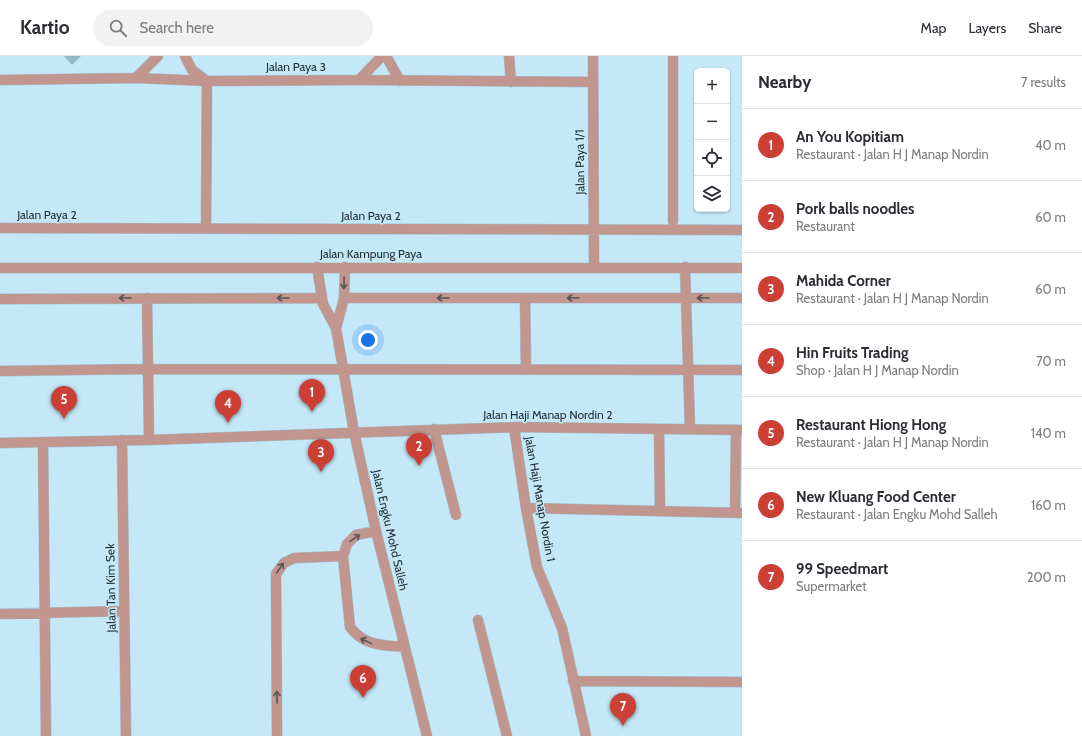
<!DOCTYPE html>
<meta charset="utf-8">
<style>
:root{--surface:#fff;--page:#f2f2f3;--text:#2b2b33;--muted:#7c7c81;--line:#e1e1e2;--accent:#cc3f34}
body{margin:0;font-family:Cabin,sans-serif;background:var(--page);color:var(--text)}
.controls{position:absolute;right:12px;top:12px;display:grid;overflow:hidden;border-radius:6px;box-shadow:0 1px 3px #0004}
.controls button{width:36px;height:36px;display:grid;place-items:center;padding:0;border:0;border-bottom:1px solid var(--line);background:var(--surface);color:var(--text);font:20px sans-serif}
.you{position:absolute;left:368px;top:284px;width:14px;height:14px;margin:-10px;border:3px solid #fff;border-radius:50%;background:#1a73e8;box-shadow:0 0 0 6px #1a73e833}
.badge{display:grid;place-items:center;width:26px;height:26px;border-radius:50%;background:var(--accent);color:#fff;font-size:13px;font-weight:700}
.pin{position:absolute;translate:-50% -33px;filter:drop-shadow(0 1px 2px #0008)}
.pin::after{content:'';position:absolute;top:21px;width:14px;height:12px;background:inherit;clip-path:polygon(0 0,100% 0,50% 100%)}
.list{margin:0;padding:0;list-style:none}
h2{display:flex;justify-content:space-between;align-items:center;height:52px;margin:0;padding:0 16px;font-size:17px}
h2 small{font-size:13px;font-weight:400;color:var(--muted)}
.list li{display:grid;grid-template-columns:26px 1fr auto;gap:12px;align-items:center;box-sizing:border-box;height:72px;padding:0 16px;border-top:1px solid var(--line)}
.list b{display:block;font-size:15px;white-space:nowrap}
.list p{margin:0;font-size:13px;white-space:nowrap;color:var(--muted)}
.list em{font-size:13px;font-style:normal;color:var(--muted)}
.icon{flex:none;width:22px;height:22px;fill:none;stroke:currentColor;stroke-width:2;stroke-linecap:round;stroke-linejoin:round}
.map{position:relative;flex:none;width:742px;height:680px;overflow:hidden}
header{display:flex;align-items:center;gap:24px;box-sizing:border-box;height:56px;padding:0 20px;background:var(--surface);border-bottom:1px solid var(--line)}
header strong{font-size:19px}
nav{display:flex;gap:22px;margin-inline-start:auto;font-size:14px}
.search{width:280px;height:36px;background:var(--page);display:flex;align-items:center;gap:10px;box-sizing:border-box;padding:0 14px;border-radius:22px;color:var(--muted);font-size:15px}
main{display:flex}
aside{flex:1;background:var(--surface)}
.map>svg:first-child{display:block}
.building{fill:#95b8c7}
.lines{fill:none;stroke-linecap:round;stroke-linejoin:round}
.minor-casing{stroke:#a4c3d1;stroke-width:11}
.minor{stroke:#c0968f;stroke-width:10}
.oneway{stroke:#595455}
.labels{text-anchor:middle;stroke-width:3;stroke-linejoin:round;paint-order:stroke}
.street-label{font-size:12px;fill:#223036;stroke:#c4e8f8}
</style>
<header>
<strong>Kartio</strong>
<div class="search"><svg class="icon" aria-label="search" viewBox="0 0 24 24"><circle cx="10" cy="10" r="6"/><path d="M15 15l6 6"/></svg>Search here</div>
<nav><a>Map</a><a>Layers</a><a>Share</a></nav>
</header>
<main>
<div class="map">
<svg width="742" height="680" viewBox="0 0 742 680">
<rect width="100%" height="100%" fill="#c4e8f8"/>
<path class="building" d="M64,0H81L72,9Z"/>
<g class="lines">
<g class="minor-casing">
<path id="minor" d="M185,0L192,14L207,25L206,172
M386,0L400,25
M509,0L511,26
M593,0L594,212
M136,22L158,0
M0,24L136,22L207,25L359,24L593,26
M359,24L382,0
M673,165V0
M0,172L742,174
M317,211L323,248L336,272L354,376L376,475L427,680
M685,211L690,373
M0,212H742
M147,242L149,384
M344,242H742
M525,242L526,314
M0,243L322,242
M336,272L344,242L345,211
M0,315L148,313L742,314
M514,371L526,452L537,511L562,572L586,680
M434,373L456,459
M659,373L660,454
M122,384L126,680
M43,386L46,680
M0,387L149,384L514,371L742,374
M526,452L742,457
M735,457L736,374
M376,475L356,479L347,488L343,500L350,571C364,590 383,589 404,591
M0,558L124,555
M478,564L507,680
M573,625L742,626
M277,680L276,518L284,507L294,502L343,500"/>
</g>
<use href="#minor" class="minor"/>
</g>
<defs><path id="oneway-shaft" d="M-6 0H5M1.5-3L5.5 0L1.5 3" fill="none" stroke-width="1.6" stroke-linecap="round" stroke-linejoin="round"/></defs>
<g class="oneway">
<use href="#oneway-shaft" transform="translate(344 227) rotate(91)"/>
<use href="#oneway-shaft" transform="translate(125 242) rotate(180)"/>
<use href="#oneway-shaft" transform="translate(283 242) rotate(-180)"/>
<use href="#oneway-shaft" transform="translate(443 242) rotate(-180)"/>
<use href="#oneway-shaft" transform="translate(573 242) rotate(180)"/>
<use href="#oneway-shaft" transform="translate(703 242) rotate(180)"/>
<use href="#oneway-shaft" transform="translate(355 482) rotate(-34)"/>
<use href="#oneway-shaft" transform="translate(280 512) rotate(-56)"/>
<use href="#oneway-shaft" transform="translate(366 585) rotate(-154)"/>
<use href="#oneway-shaft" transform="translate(277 641) rotate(-90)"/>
</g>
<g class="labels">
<g class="street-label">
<text x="296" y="15">Jalan Paya 3</text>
<text transform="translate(580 106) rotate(-91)" y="4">Jalan Paya 1/1</text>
<text x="47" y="163">Jalan Paya 2</text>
<text x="371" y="164">Jalan Paya 2</text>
<text x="371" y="202">Jalan Kampung Paya</text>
<text x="548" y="363">Jalan Haji Manap Nordin 2</text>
<text transform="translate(540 443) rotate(80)" y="4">Jalan Haji Manap Nordin 1</text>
<text transform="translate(390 474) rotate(77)" y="4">Jalan Engku Mohd Salleh</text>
<text transform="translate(111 532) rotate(-91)" y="4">Jalan Tan Kim Sek</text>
</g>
</g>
</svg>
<div class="controls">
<button>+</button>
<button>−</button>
<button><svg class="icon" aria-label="locate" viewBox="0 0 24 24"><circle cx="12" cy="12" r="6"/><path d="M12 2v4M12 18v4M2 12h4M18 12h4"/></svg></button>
<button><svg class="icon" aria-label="layers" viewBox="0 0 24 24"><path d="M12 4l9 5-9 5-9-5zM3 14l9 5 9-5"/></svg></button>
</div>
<div class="you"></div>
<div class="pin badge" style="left:312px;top:356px">1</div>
<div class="pin badge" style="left:419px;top:410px">2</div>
<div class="pin badge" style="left:321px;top:416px">3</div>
<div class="pin badge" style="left:228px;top:367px">4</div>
<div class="pin badge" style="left:64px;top:363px">5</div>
<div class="pin badge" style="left:363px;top:642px">6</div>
<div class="pin badge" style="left:623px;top:670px">7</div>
</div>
<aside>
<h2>Nearby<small>7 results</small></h2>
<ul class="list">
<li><span class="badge">1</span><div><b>An You Kopitiam</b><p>Restaurant · Jalan H J Manap Nordin</p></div><em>40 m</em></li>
<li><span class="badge">2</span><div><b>Pork balls noodles</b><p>Restaurant</p></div><em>60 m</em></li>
<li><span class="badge">3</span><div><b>Mahida Corner</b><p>Restaurant · Jalan H J Manap Nordin</p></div><em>60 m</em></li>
<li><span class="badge">4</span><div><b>Hin Fruits Trading</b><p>Shop · Jalan H J Manap Nordin</p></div><em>70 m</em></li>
<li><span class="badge">5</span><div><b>Restaurant Hiong Hong</b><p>Restaurant · Jalan H J Manap Nordin</p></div><em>140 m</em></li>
<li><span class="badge">6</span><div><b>New Kluang Food Center</b><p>Restaurant · Jalan Engku Mohd Salleh</p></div><em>160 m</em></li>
<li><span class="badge">7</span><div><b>99 Speedmart</b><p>Supermarket</p></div><em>200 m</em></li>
</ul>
</aside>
</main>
